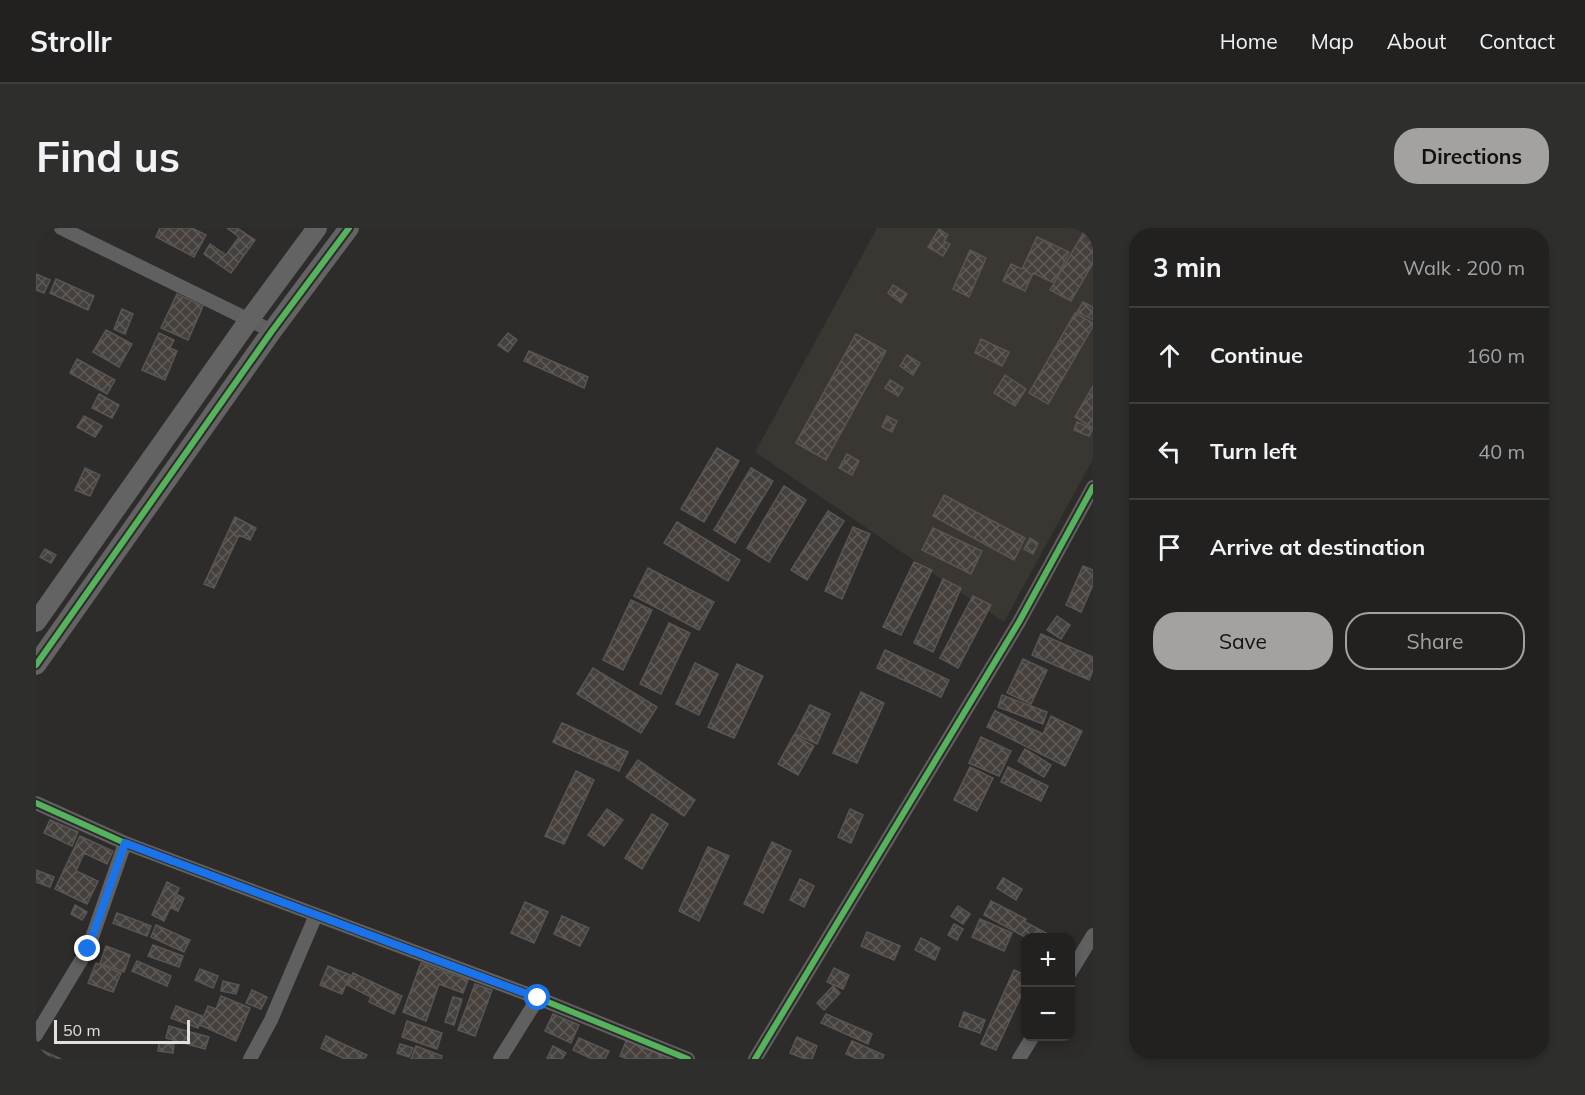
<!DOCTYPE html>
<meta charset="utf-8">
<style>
:root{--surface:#222120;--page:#2e2e2d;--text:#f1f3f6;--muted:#a2a3a5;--line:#3f3e3e;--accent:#a3a2a1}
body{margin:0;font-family:Mulish,sans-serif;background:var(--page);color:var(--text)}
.controls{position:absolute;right:18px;bottom:18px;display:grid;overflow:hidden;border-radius:12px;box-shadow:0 3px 9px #0003}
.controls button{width:54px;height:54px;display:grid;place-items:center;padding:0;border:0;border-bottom:2px solid var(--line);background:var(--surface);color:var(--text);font:30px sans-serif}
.scale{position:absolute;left:18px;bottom:15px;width:136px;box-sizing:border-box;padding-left:6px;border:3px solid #e3e1e0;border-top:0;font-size:16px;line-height:21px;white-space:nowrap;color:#e3e1e0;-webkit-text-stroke:4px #2e2c2a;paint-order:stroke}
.stop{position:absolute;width:18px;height:18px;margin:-14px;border:4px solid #1a73e8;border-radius:50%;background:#fff}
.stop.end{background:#1a73e8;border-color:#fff;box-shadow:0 2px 6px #0008}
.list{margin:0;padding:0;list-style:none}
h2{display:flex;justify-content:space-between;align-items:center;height:78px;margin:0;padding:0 24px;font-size:26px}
h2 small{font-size:20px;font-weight:400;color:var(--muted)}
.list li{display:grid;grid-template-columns:39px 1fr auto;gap:18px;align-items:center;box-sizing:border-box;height:96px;padding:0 24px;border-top:2px solid var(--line)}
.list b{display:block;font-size:22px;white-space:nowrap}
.list em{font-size:20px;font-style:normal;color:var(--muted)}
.actions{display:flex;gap:12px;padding:18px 24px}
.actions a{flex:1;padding:14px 0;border:2px solid var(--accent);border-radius:24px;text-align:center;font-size:21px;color:var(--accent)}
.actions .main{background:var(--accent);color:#111}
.icon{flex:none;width:33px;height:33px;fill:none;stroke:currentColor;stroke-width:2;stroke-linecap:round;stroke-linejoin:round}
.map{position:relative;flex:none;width:1057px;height:831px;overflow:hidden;border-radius:24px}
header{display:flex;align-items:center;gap:36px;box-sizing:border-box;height:84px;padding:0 30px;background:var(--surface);border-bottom:2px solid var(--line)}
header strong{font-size:28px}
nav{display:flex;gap:33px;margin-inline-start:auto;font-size:21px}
.intro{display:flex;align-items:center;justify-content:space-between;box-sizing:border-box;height:144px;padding:0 36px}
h1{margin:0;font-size:42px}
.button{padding:15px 27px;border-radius:24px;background:var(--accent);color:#111;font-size:21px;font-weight:700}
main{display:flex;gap:36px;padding:0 36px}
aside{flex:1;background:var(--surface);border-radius:24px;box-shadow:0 3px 9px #0003}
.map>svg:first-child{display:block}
.built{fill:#3a3631}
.building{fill:url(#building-cross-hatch);stroke:#575655;stroke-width:1.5}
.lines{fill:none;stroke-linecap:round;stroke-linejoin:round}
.street{stroke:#616061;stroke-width:14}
.secondary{stroke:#646364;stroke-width:20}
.cycleway-casing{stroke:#2e2c2a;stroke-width:10}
.cycleway{stroke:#56b35d;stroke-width:6}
.route{stroke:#1a73e8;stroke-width:8}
</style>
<header>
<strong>Strollr</strong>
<nav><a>Home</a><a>Map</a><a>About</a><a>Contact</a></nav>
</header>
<div class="intro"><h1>Find us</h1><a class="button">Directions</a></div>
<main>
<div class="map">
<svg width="1057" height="831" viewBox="0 0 1057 831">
<defs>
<pattern id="building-cross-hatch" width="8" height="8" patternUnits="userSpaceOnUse" patternTransform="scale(1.5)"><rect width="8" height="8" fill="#45403b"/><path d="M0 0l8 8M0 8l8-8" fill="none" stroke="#605b57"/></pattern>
</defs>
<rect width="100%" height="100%" fill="#2d2c2b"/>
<path class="built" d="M841,0H1057V231L968,394L719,224Z"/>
<path class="building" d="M124,0H156L170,7L158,29L120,9Z
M191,0H201L219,12L195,45L168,26L174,16L190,27L203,9Z
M903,1L912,7L908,13L914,16L907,28L892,19Z
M1049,2L1057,7V35L1035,73L1014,62Z
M1001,9L1033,24L1018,55L997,45L989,63L967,53L975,36L986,41Z
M934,22L950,30L933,69L917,61Z
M0,46L14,52L8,65L0,62Z
M20,51L58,68L52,82L14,65Z
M857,57L871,66L865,75L852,65Z
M141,66L167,78L152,112L125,100Z
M1047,74L1057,79V92L1041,84Z
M86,81L97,86L89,106L78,101Z
M1039,85L1057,95V98L1012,176L993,165Z
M70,102L96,116L83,139L57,124Z
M123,105L138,112L134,120L141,123L129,152L106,142Z
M472,105L481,112L472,124L462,117Z
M820,106L850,123L790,232L760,215Z
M945,111L973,124L966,138L939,125Z
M493,123L552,149L548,160L488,133Z
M871,127L884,135L877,147L864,138Z
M41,131L79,152L71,166L34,145Z
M969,147L990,161L979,178L958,165Z
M854,152L867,160L862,168L849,160Z
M1057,158V200L1039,189Z
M63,166L83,177L76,190L56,180Z
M48,188L66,198L59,209L41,199Z
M851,188L861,193L856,204L846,199Z
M1041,194L1057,201L1053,208L1038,202Z
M681,220L703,233L668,294L645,281Z
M811,226L823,233L816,247L803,240Z
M49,240L64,247L54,268L39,262Z
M715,240L737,253L699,315L678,302Z
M748,258L770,272L733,334L711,320Z
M908,267L989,310L978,332L897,288Z
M792,283L808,293L771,352L755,342Z
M199,289L220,300L214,312L203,307L178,360L168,356Z
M641,294L704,332L692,353L628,315Z
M817,299L834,306L806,371L789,363Z
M897,300L946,323L935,346L886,322Z
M994,310L1002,315L997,326L988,321Z
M9,321L20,327L15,335L4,329Z
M878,334L896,342L865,407L847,399Z
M1047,338L1057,342V357L1045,384L1030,377Z
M612,340L678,374L663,402L598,368Z
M907,351L925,360L897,424L878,415Z
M937,368L955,377L922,440L904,430Z
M595,372L616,382L587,442L567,432Z
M1021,388L1034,397L1025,411L1011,402Z
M633,395L654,405L625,466L604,456Z
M1005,406L1057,429V442L1053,452L996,427Z
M849,422L913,452L905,469L841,440Z
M987,431L1011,442L995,476L971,465Z
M659,435L682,446L663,487L640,476Z
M701,436L727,448L698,510L672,499Z
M557,440L621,479L605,505L541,466Z
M825,464L848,475L821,535L797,525Z
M966,467L1011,484L1007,496L962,479Z
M774,477L794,486L781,516L759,506Z
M959,483L1007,506L1015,488L1046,503L1029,538L951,499Z
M526,495L592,524L583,543L517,514Z
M758,507L778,518L762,547L742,536Z
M945,509L975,523L963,548L933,535Z
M989,521L1015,537L1008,549L982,533Z
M602,532L659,572L648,588L590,549Z
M934,539L957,550L941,583L918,572Z
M972,539L1012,558L1005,573L965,554Z
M540,543L558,552L528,616L509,608Z
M571,581L587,592L568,618L552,607Z
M814,581L827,587L815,615L802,609Z
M616,586L632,596L606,641L589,630Z
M14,592L42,604L36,618L8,605Z
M44,608L77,623L71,636L48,625L40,643L62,653L51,676L19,661Z
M736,614L755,623L727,685L708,676Z
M672,619L693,628L663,693L643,683Z
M0,642L18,649L14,659L0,654Z
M967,650L986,661L980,672L961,660Z
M764,651L778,658L768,679L754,672Z
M131,654L143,660L128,693L116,687Z
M142,667L148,670L142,683L135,680Z
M955,673L990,691L989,694L1016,708L1015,710H991L948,687Z
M489,674L512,684L498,715L475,705Z
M39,677L51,684L46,692L35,686Z
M922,678L934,686L927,696L915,688Z
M81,685L115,698L111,708L77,695Z
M526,688L553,700L544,718L518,706Z
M944,691L976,705L968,723L936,709Z
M918,696L927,701L921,712L912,707Z
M120,697L154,712L148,724L115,709Z
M831,704L864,718L858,732L825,718Z
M885,710L904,720L899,732L879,722Z
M117,717L147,728L143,739L112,728Z
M70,718L94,727L88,744L64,735Z
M101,733L135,748L131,758L96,743Z
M60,735L85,745L77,764L52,755Z
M385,735L432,752L427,765L403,756L390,793L367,784Z
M292,738L314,747L306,766L284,757Z
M798,740L813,747L807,761L791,754Z
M164,741L182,748L177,760L159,752Z
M978,742L990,747V757L960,822L945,816Z
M317,745L366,768L358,786L333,774L335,769L311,757Z
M187,753L203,757L200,766L185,763Z
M439,756L456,762L439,808L422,802Z
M797,758L804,765L788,782L781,775Z
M216,762L231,769L225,781L210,775Z
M185,768L214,780L200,813L164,797L172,778L180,781Z
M417,769L426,771L418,797L409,794Z
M140,778L166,788L162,800L135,790Z
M928,784L949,792L944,805L923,798Z
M517,786L543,797L535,815L509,803Z
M790,786L836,806L832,816L785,795Z
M371,793L406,805L401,821L366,809Z
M133,798L173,809L169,821L130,810Z
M290,808L331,827L328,831H309L285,820Z
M761,809L781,818L776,831H769L754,825Z
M543,810L573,823L569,831H556L537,822Z
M591,811L635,831H592L584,828Z
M816,813L848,827L846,831H821L810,826Z
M123,815L138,817L137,825L122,823Z
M364,816L377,820L373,829L361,825Z
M380,818L406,828L405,831H375Z
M517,818L530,825L526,831L511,830Z
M5,822L25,831H1Z"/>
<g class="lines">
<path class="street" d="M25,0L236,103
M0,575L89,615L502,770L652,831
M1034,745L1057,707
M0,807L52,721L89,615
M214,831L235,792L280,687
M464,831L502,770
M719,831L983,394L1057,259
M983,831L997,808"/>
<path class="secondary" d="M0,394L213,92L281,0
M0,437L236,103L313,0"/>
<g class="cycleway-casing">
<path id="cycleway" d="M0,437L236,103L313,0
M0,575L89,615L502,770L652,831
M719,831L983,394L1057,259"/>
</g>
<use href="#cycleway" class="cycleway"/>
</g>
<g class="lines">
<path class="route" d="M52,721L89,615L502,770"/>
</g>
</svg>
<div class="controls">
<button>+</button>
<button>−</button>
</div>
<div class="scale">50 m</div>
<div class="stop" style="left:502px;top:770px"></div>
<div class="stop end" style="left:52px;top:721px"></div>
</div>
<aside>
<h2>3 min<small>Walk · 200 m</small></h2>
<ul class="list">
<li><svg class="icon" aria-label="ahead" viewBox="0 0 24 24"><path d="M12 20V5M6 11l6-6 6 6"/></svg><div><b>Continue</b></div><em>160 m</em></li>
<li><svg class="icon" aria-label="left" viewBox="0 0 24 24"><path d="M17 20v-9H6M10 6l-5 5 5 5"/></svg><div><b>Turn left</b></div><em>40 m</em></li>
<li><svg class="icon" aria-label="arrive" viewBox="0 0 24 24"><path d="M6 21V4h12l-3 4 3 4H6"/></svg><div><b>Arrive at destination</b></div></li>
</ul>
<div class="actions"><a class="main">Save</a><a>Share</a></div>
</aside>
</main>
